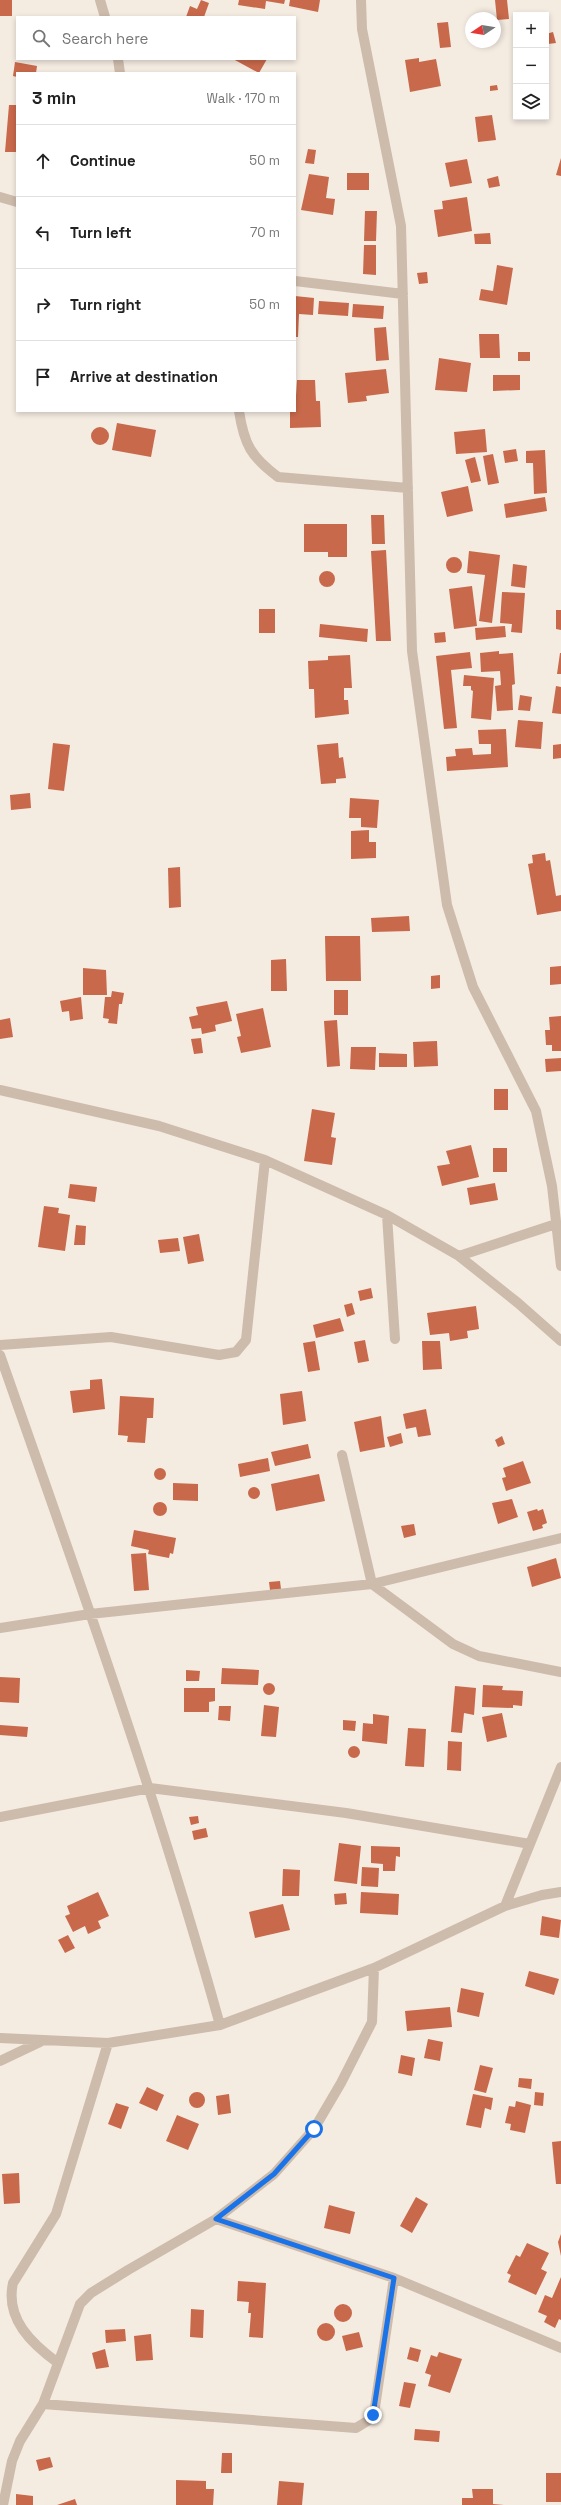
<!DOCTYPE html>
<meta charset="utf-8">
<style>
:root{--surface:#fff;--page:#f6f6f6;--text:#222;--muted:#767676;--line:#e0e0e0}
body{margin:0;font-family:"Space Grotesk",sans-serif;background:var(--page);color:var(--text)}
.controls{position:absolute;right:12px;top:12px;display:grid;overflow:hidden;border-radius:0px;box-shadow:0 2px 6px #0003}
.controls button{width:36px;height:36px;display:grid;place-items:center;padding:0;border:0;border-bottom:1px solid var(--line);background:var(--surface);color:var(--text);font:20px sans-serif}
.compass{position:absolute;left:465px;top:12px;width:36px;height:36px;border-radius:50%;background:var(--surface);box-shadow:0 2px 6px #0003;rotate:258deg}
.stop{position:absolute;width:12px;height:12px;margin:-9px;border:3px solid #1a73e8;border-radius:50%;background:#fff}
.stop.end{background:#1a73e8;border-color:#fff;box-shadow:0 1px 4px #0008}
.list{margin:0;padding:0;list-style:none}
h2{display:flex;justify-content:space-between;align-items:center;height:52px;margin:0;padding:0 16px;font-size:17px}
h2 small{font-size:13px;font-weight:400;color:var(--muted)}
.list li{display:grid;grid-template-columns:26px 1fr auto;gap:12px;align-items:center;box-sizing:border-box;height:72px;padding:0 16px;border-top:1px solid var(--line)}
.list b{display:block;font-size:15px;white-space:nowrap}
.list em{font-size:13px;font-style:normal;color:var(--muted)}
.icon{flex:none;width:22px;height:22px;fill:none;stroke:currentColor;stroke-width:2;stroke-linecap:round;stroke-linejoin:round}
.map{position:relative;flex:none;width:561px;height:2505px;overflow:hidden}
.search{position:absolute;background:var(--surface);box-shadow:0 2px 6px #0003;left:16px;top:16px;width:280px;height:44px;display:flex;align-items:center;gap:10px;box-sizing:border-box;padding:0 14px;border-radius:0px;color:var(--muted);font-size:15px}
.panel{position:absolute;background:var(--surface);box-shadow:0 2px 6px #0003;left:16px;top:72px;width:280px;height:340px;border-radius:0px}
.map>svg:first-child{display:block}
.building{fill:#c8694b}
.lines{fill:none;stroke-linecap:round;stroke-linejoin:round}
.minor{stroke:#cdbbac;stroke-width:10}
.route{stroke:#1a73e8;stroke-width:5}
</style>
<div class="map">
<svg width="561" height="2505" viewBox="0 0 561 2505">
<rect width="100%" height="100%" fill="#f4ebe1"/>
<path class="building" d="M0,0H12V16H0Z
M201,0L209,3L204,17H186L190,6L197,9Z
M239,0H285L284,4L266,1L265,9L238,5Z
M290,0H320L318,12L289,6Z
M495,0H507L509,19L497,20Z
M448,22L451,47L440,48L437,23Z
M553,32L556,43L548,44L546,34Z
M419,58V62L436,59L441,86L410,92L405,60Z
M233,59H267L259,73Z
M15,62L37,66L36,73H17V77L13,76Z
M497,85L498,90L490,91V86Z
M9,105H17V152H5Z
M492,115L496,140L478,142L475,117Z
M308,149L316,150L314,164L305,163Z
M561,158V176L556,175Z
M467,159L472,183L450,187L445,163Z
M347,173H369V190H347Z
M309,174L329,177L326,198L335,199L333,215L301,210Z
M498,176L500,186L489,188L487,179Z
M467,197L472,231L438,237L434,210L443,209L442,201Z
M365,211H377L376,241H364Z
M490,233L491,244H475L474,234Z
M364,245H376V275L363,274Z
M497,265L513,268L507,305L479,300L481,289L493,291Z
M427,272L428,283L419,284L417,273Z
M295,296L314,298L313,315L299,314L298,337H295Z
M319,301L349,303L348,316L318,314Z
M353,304L384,306L383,319L352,317Z
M386,327L389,360L376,361L374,328Z
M479,334H499L500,358H480Z
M518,352H530V361H518Z
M439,358L471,363L467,392L435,390Z
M386,369L389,393L366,396L367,401L348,403L345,373Z
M493,375H520V390L493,391Z
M297,380H315L316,401H320L321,427L290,428V411H295Z
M117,423L156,430L151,457L112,450Z
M91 436a9 9 0 1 1 18 0a9 9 0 1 1-18 0Z
M485,429L487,452L456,454L454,432Z
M516,449L518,461L505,463L503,451Z
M545,450L547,493L534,494L533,463H526V451Z
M493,454L499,483L488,485L483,456Z
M475,457L481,481L471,483L465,460Z
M468,486L473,511L447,517L441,492Z
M545,497L547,511L506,518L504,504Z
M371,515H384L385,544H372Z
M304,524H347V557H328V552H304Z
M386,550L391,641H376L371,551Z
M469,551L500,555L492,623L479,621L485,575L467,573Z
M446 565a8 8 0 1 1 16 0a8 8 0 1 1-16 0Z
M513,564L527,566L525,588L511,586Z
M319 579a8 8 0 1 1 16 0a8 8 0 1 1-16 0Z
M472,586L477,626L454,629L449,589Z
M502,592L525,593L522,633L511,632L512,624L500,623Z
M259,609H275V633H259Z
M556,610H561V630L556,629Z
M320,624L368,629L367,642L319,637Z
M505,626L506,637L476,640L475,628Z
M445,632L446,642L435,643L434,633Z
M499,651V654L513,653L515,684L512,685L513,710L497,711L495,686L501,685L500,671L481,672L480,653Z
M470,652L472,668L451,670L457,728L444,729L436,656Z
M560,653H561V674H557Z
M350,655L352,688H344V700H348L349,714L315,718L314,689H309L308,661L328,660V656Z
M464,675L494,678L491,720L471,718L473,691L471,690V686H463Z
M556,686L561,687V714L552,713Z
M520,695L532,697L530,711L518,710Z
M518,720L543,722L541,749L515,747Z
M506,729L508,767L447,771L446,757L456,756L455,749L472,748L473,755L491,754V744H479L478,730Z
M53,743L70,745L64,791L48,789Z
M338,743L339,758L343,757L346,778L336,779V783L321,784L317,745Z
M561,744V758L553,759V745Z
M30,793L31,808L11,810L10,795Z
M350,798L379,800L377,828L361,827V818H349Z
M369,830V842H376V858L351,859V831Z
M545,853L546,861L550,860L556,896L561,895V911L537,915L528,864L533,863L532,855Z
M180,867L181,907L169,908L168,868Z
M409,916L410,931L372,932L371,918Z
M325,936H360L361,981H326Z
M286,959L287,991H271V960Z
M561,966V984L550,985V967Z
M83,968L106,970L107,995H83Z
M440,975V988L431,989V976Z
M334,990H348V1015H334Z
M112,991L124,993L122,1004H119L117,1024L108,1023L109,1019L103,1018L105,997H111Z
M81,997L83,1019L70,1021L69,1011L62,1012L60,1001Z
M227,1001L232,1021L215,1025L216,1031L202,1034L201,1028L192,1029L189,1017L198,1015L196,1007Z
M263,1008L271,1047L241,1053L237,1037L241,1036L236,1014Z
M561,1016V1051H552V1045H546L545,1030H550L549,1017Z
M10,1018L13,1037L0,1039V1020Z
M337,1020L340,1066L327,1067L324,1021Z
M201,1038L203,1053L194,1054L191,1039Z
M437,1041L438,1066L414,1067L413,1042Z
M351,1047H376L375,1070L350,1069Z
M379,1053L407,1054V1067H379Z
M561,1058V1071L546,1072L545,1059Z
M494,1089H508V1110H494Z
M312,1109L335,1113L331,1137L336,1138L332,1165L304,1161Z
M471,1145L479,1177L442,1186L437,1166L450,1164L446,1151Z
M493,1148H507V1172H493Z
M495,1183L498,1200L470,1205L467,1188Z
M70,1184L97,1187L95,1202L68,1198Z
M44,1206L59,1208L58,1213L70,1215L65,1251L38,1247Z
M76,1225L86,1226L85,1245H74Z
M199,1234L204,1261L188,1264L183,1237Z
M178,1238L180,1251L160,1253L158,1240Z
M371,1288L373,1298L360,1301L358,1291Z
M352,1303L355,1314L347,1317L344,1305Z
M476,1306L479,1329L467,1331L468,1338L450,1341L449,1333L430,1335L427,1313Z
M340,1318L344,1331L316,1338L313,1325Z
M365,1340L369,1361L358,1363L354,1342Z
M315,1341L320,1370L308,1372L303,1343Z
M422,1341H440L442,1369L423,1370Z
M102,1379L105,1409L73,1413L70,1391L90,1389V1380Z
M302,1391L306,1421L283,1425L280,1394Z
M120,1396L154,1398L153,1418H147L145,1443L127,1442L128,1436L118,1435Z
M426,1409L431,1435L418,1437L416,1427L406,1429L403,1414Z
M381,1416L385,1447L360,1452L354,1422Z
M401,1433L403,1443L390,1447L387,1437Z
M502,1436L505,1444L498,1447L495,1440Z
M308,1444L311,1458L275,1466L271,1452Z
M268,1458L270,1471L240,1477L238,1464Z
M523,1461L531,1483L506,1491L502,1478L506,1477L503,1468Z
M154 1474a6 6 0 1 1 12 0a6 6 0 1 1-12 0Z
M319,1474L325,1501L276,1511L271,1484Z
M173,1483L198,1484V1501L173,1500Z
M248 1493a6 6 0 1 1 12 0a6 6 0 1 1-12 0Z
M512,1499L518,1517L498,1524L492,1503Z
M153 1509a7 7 0 1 1 14 0a7 7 0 1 1-14 0Z
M537,1509L538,1511L543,1509L547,1523L542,1525L543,1528L533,1531L527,1512Z
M414,1524L416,1535L404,1538L401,1526Z
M134,1530L176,1538L173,1554L170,1553L169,1558L148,1554L149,1550L131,1546Z
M146,1553L149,1590L134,1591L131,1554Z
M556,1558L561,1578L532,1587L527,1567Z
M280,1581L281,1589L270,1590L269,1582Z
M222,1668L259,1670L258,1685L221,1684Z
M186,1670L200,1671L199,1681H186Z
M0,1677L20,1678L19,1703L0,1702Z
M263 1689a6 6 0 1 1 12 0a6 6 0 1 1-12 0Z
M483,1685L503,1686L502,1690L523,1691L522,1706L513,1705V1708L482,1707Z
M455,1686L476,1688L474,1715L464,1713L462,1733L451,1732Z
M184,1688H215V1701L209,1702V1712H184Z
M264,1705L279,1707L276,1737L261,1736Z
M219,1706H231L230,1721L218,1720Z
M502,1713L507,1737L487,1742L482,1717Z
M373,1714L389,1716L387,1744L362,1741L363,1723L373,1724Z
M343,1720L356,1721L355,1731L343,1730Z
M0,1725L28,1727L27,1737L0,1735Z
M408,1728L426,1729L424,1767L405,1766Z
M448,1741L462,1742L461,1771L447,1770Z
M348 1752a6 6 0 1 1 12 0a6 6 0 1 1-12 0Z
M198,1816L199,1823L191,1825L189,1817Z
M206,1828L208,1837L194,1840L192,1831Z
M339,1843L361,1846L357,1884L334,1881Z
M371,1846L400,1847V1857L396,1856L395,1871H383V1864L371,1863Z
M362,1867L379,1868L378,1887L361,1886Z
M283,1869L300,1870L299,1896H282Z
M98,1892L109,1916L98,1921L101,1928L88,1934L85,1926L73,1932L65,1916L70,1914L67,1906Z
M361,1892L399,1894L398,1915L360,1913Z
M346,1893L347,1904L335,1905L334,1894Z
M283,1904L290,1930L255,1938L249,1912Z
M542,1916L561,1920L559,1938L540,1935Z
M68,1935L75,1948L65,1953L58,1940Z
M529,1971L559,1979L554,1995L525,1986Z
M461,1988L484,1993L479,2017L457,2012Z
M450,2007L452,2027L407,2031L405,2011Z
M428,2039L443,2042L440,2061L424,2058Z
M401,2055L415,2058L412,2076L398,2073Z
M480,2065L493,2068L486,2093L474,2090Z
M519,2078L532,2079L531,2089L518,2087Z
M147,2087L164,2095L157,2111L139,2103Z
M535,2092L544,2093L543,2106L534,2105Z
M189 2100a8 8 0 1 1 16 0a8 8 0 1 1-16 0Z
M229,2094L231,2113L218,2115L216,2096Z
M473,2094L493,2098L491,2110L485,2108L481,2128L466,2125Z
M516,2101L531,2105L525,2133L510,2130L511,2124L505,2123L509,2106L515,2107Z
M116,2103L129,2107L121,2129L108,2124Z
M177,2115L199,2124L188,2150L166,2141Z
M561,2141V2184H556L552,2142Z
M19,2173L20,2203L4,2204L2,2174Z
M416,2197L428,2204L412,2233L400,2226Z
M329,2205L355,2212L350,2234L324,2228Z
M561,2234V2256L558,2242Z
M527,2243L549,2253L541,2269L547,2272L536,2295L508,2282L511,2275L507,2273L516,2255L520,2257Z
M561,2277V2320L559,2319L555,2328L544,2322L547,2316L538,2312L545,2295L552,2298Z
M238,2281L266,2283L263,2338L249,2337L251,2313H248L249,2302L237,2301Z
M334 2313a9 9 0 1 1 18 0a9 9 0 1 1-18 0Z
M191,2309L204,2310L203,2338L190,2337Z
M317 2332a9 9 0 1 1 18 0a9 9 0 1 1-18 0Z
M125,2329L126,2341L106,2343L105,2330Z
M359,2332L363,2347L346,2351L342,2336Z
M151,2334L153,2360L136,2361L134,2336Z
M410,2347L421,2350L418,2362L407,2359Z
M105,2349L109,2367L96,2369L92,2353Z
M439,2352L462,2359L450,2393L428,2386L431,2375L425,2373L431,2355L437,2357Z
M404,2382L416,2384L410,2408L399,2406Z
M415,2429L440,2431L439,2442L414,2440Z
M222,2453H232V2473H221Z
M50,2457L53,2467L39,2471L36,2460Z
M546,2473H561V2502H546Z
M176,2480L206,2481V2489H214L213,2505H176Z
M279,2481L304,2483L302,2505H277Z
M472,2489H493V2504L504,2505H462V2498H473Z
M16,2494L33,2496V2505H16Z
M75,2499L77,2505H57Z"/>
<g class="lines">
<path class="minor" d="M100,0L105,17
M361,0L362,29L401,226L412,651L447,905L473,987L536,1111L552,1186L561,1266
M118,59L120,73
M0,197L17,202
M295,281L403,294
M239,411C244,444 251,457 278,477L408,488
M0,1090L159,1126L265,1160L387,1215L459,1256L518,1303L561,1341
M387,1215L395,1339
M459,1256L556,1224
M0,1345L111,1337L219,1355L236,1352L246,1340L265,1160
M0,1355C78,1577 157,1798 220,2025
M342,1455L372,1584L453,1644L479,1656L561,1672
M0,1628L90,1614L372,1584L561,1538
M0,1817L150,1788L346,1813L530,1844
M505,1906L561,1767
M0,2038L108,2043L220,2025L374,1968L505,1906L542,1895L561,1892
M0,2061L40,2042
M216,2219L394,2278L561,2348
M58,2363C32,2344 5,2319 13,2283L56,2214L108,2043
M43,2404L356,2428L369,2420L375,2407L394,2278
M3,2505L12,2461L20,2441L43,2404L80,2304L91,2293L128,2270L216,2219L274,2174L314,2129L341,2083L372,2022L374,1968"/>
</g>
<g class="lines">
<path class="route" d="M314,2129L274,2174L216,2219L394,2278L373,2415"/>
</g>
</svg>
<div class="controls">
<button>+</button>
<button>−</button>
<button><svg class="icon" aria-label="layers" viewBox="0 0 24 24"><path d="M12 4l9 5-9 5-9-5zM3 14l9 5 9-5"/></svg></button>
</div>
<svg class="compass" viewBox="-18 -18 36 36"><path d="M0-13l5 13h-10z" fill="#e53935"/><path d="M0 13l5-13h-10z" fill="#767676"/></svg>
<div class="stop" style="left:314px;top:2129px"></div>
<div class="stop end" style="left:373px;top:2415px"></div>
<div class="search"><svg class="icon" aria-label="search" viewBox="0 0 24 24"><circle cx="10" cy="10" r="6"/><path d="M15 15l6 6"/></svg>Search here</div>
<section class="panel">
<h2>3 min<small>Walk · 170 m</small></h2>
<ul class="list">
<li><svg class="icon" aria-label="ahead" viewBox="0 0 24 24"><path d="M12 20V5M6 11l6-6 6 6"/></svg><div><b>Continue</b></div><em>50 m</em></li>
<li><svg class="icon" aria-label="left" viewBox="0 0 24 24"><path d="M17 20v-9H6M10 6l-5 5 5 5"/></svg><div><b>Turn left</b></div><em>70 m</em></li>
<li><svg class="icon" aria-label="right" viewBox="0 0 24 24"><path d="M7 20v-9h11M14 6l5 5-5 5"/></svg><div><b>Turn right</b></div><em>50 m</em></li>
<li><svg class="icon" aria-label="arrive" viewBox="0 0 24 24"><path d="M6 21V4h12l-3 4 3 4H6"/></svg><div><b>Arrive at destination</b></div></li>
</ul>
</section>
</div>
